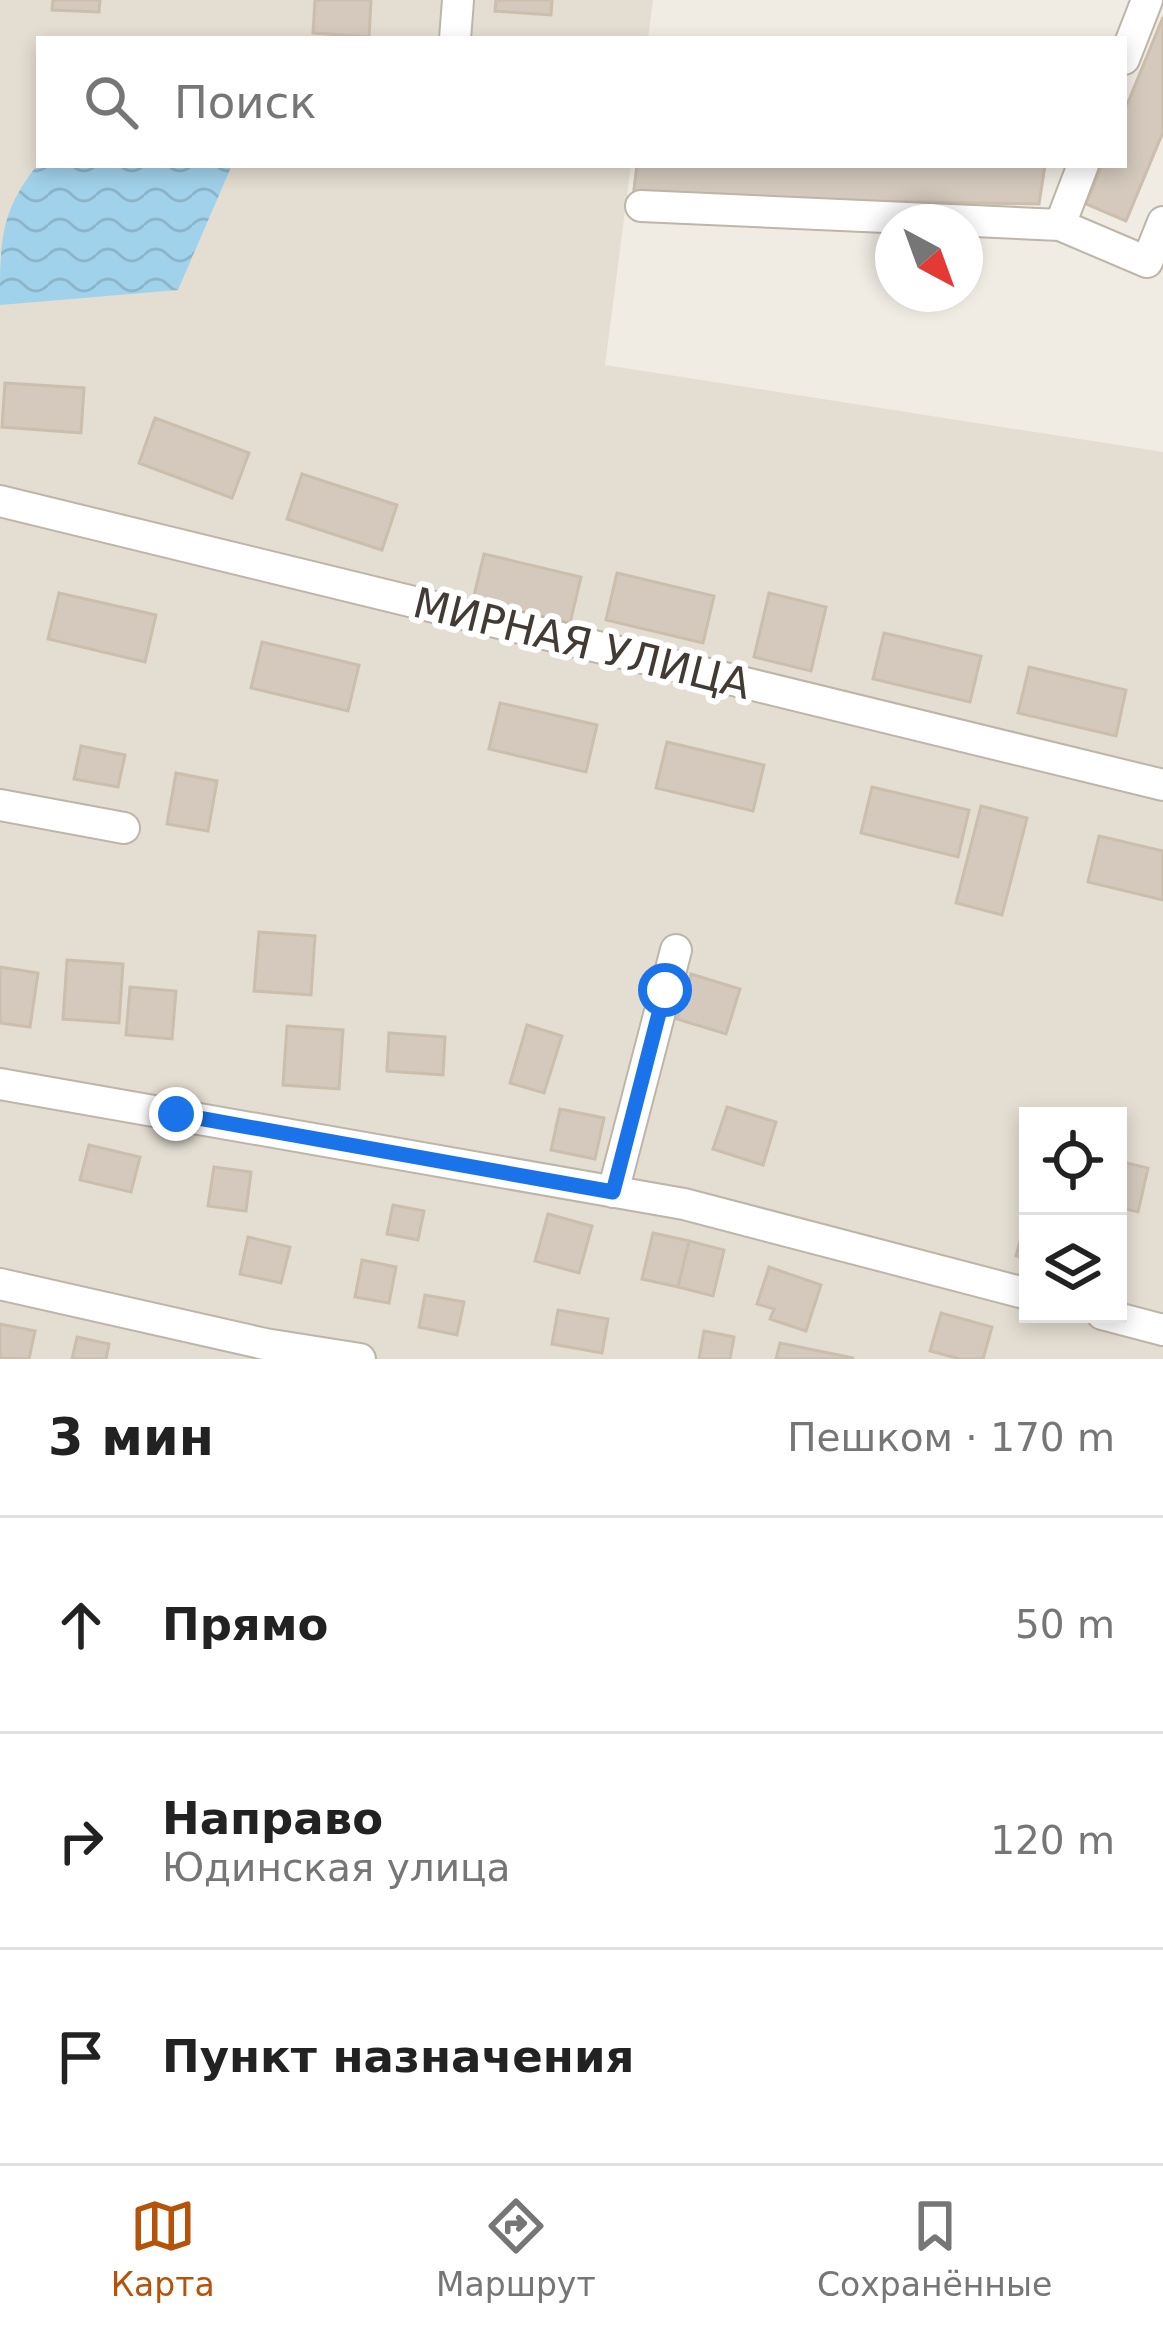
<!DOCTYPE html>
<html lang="ru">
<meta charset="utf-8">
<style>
:root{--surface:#fff;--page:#f6f6f6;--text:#222;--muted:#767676;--line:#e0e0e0;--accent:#b45309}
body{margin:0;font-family:"DejaVu Sans",sans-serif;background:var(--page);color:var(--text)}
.controls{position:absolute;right:36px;bottom:36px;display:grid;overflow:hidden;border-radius:0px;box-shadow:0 6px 18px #0003}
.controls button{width:108px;height:108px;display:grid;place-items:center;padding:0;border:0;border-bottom:3px solid var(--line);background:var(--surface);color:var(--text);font:60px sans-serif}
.compass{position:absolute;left:875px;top:204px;width:108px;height:108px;border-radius:50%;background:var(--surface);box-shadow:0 6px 18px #0003;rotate:139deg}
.stop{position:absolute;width:36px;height:36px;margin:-27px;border:9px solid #1a73e8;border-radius:50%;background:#fff}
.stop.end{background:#1a73e8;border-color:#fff;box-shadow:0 3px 12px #0008}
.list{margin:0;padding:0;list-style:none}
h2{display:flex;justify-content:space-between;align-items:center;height:156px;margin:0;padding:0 48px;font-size:51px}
h2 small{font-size:39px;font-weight:400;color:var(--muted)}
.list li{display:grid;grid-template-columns:78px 1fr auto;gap:36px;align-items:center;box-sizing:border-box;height:216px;padding:0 48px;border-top:3px solid var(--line)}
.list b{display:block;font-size:45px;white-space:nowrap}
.list p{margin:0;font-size:39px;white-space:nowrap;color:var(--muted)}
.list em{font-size:39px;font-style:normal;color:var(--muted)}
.icon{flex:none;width:66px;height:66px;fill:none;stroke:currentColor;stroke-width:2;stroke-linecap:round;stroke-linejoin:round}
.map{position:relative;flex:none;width:1163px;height:1359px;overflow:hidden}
.search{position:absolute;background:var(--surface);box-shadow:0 6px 18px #0003;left:36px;right:36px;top:36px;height:132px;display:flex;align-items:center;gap:30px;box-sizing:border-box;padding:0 42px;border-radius:0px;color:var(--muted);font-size:45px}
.sheet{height:804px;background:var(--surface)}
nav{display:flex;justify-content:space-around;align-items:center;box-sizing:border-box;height:168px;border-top:3px solid var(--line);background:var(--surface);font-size:33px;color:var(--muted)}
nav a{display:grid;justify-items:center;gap:6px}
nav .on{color:var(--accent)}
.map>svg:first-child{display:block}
.residential{fill:#e4ddd1;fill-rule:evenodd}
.water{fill:url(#water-waves)}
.building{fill:#d4c9bc;stroke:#ccbead;stroke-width:3}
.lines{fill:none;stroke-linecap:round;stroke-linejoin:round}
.minor-casing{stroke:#beb5a9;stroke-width:34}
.minor{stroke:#fff;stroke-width:30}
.route{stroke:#1a73e8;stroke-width:15}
.labels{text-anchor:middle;stroke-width:12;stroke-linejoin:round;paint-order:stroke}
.street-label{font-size:42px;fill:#423b34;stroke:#fff}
</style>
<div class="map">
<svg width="1163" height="1359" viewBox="0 0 1163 1359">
<defs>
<pattern id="water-waves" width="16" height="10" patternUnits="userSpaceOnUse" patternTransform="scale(3)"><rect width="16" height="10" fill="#a1d2eb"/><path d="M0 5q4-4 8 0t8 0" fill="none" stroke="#8cb5ca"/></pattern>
</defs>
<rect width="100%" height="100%" fill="#f0ece3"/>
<path class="residential" d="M0,0H653L648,39H39V165H631L605,365L1163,452V1359H0ZM1028,1116H1118V1314H1028Z"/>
<path class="water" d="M39,163V165H232L178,290L0,305C0,240 0,211 39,163Z"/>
<path class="building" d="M53,0H100L99,12L52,10Z
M315,0H371L369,37L313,33Z
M496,0H552L551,15L495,11Z
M1163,17V132L1126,221L1086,204L1102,165H1124V112Z
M637,165H1045L1039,204L633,197Z
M5,383L84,388L81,433L2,427Z
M155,418L249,453L232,498L139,463Z
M302,474L397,505L382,550L287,519Z
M484,554L581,577L570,623L473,600Z
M617,573L714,596L703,643L606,620Z
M59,593L156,615L145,662L48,639Z
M769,593L826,607L811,671L754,657Z
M884,633L981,656L970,702L873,679Z
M262,642L359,665L348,711L251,688Z
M1029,667L1126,690L1116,736L1018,713Z
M500,703L597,725L586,772L489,749Z
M667,742L764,765L753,811L656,788Z
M81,746L125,755L118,787L74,779Z
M176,773L217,781L208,831L167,824Z
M872,787L969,810L958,857L861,833Z
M981,806L1027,818L1002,915L956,903Z
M1099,836L1163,851V900L1088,882Z
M259,932L315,936L311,995L254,991Z
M67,960L123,964L119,1023L63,1019Z
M0,967L38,973L30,1027L0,1023Z
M691,974L740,989L726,1034L677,1019Z
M130,987L176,991L172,1039L126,1035Z
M527,1025L562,1036L544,1093L510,1083Z
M287,1026L343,1030L339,1089L283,1085Z
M389,1033L445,1037L443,1075L387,1071Z
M727,1107L776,1122L763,1165L713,1149Z
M560,1109L604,1118L595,1159L551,1150Z
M89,1145L140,1157L131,1192L80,1180Z
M1118,1161L1148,1168L1138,1212L1118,1207Z
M214,1167L251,1172L246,1211L208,1206Z
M393,1205L424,1211L418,1240L387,1234Z
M1028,1211V1259L1016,1256Z
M548,1214L592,1226L579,1273L535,1261Z
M653,1233L689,1241L678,1287L642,1279Z
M248,1237L290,1247L281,1283L240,1274Z
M689,1241L724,1250L713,1296L678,1287Z
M362,1260L396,1267L389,1303L355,1297Z
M769,1267L821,1285L806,1331L770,1319L774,1309L757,1304Z
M425,1295L464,1302L457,1335L419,1327Z
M558,1310L608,1319L602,1353L552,1344Z
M941,1313L992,1327L983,1359H960L930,1351Z
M0,1324L35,1331L29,1359L0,1358Z
M704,1331L734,1337L730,1359H699Z
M77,1337L109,1344L106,1359H72Z
M780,1343L853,1358V1359H776Z"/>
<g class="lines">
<g class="minor-casing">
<path id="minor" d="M455,39L458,0
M1124,59L1147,0
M1083,165L1060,225L1147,262L1163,222
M641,206L1060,225
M0,501L1163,785
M0,805L124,828
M0,1084L684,1204L1028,1294
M613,1192L676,950
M0,1284L265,1344L360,1359
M1102,1314L1163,1330"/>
</g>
<use href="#minor" class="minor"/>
</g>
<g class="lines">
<path class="route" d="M176,1114L613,1192L665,990"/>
</g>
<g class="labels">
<g class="street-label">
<text transform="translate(582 643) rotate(14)" y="15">МИРНАЯ УЛИЦА</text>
</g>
</g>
</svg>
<div class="controls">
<button><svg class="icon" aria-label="locate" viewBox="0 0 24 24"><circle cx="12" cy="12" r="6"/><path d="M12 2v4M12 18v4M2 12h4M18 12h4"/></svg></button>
<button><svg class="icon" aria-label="layers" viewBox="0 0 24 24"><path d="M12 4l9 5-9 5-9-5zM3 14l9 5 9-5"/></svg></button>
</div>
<svg class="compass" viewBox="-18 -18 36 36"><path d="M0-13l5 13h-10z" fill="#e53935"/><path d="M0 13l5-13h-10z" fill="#767676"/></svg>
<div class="stop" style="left:665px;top:990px"></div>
<div class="stop end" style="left:176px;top:1114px"></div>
<div class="search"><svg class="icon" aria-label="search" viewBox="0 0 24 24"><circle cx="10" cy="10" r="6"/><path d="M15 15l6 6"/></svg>Поиск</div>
</div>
<section class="sheet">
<h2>3 мин<small>Пешком · 170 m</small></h2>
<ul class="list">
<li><svg class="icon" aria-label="ahead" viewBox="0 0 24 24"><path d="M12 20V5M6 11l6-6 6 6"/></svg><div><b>Прямо</b></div><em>50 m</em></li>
<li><svg class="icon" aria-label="right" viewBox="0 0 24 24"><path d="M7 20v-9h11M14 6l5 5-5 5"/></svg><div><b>Направо</b><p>Юдинская улица</p></div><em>120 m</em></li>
<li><svg class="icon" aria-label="arrive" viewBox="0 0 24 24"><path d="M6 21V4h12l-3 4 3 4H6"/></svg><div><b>Пункт назначения</b></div></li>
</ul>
</section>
<nav>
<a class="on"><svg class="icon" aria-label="map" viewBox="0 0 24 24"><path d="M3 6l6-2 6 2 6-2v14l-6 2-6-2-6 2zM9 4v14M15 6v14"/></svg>Карта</a>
<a><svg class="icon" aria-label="directions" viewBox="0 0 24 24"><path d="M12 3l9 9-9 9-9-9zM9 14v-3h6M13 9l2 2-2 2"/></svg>Маршрут</a>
<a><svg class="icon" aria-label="saved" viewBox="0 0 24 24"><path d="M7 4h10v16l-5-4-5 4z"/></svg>Сохранённые</a>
</nav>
